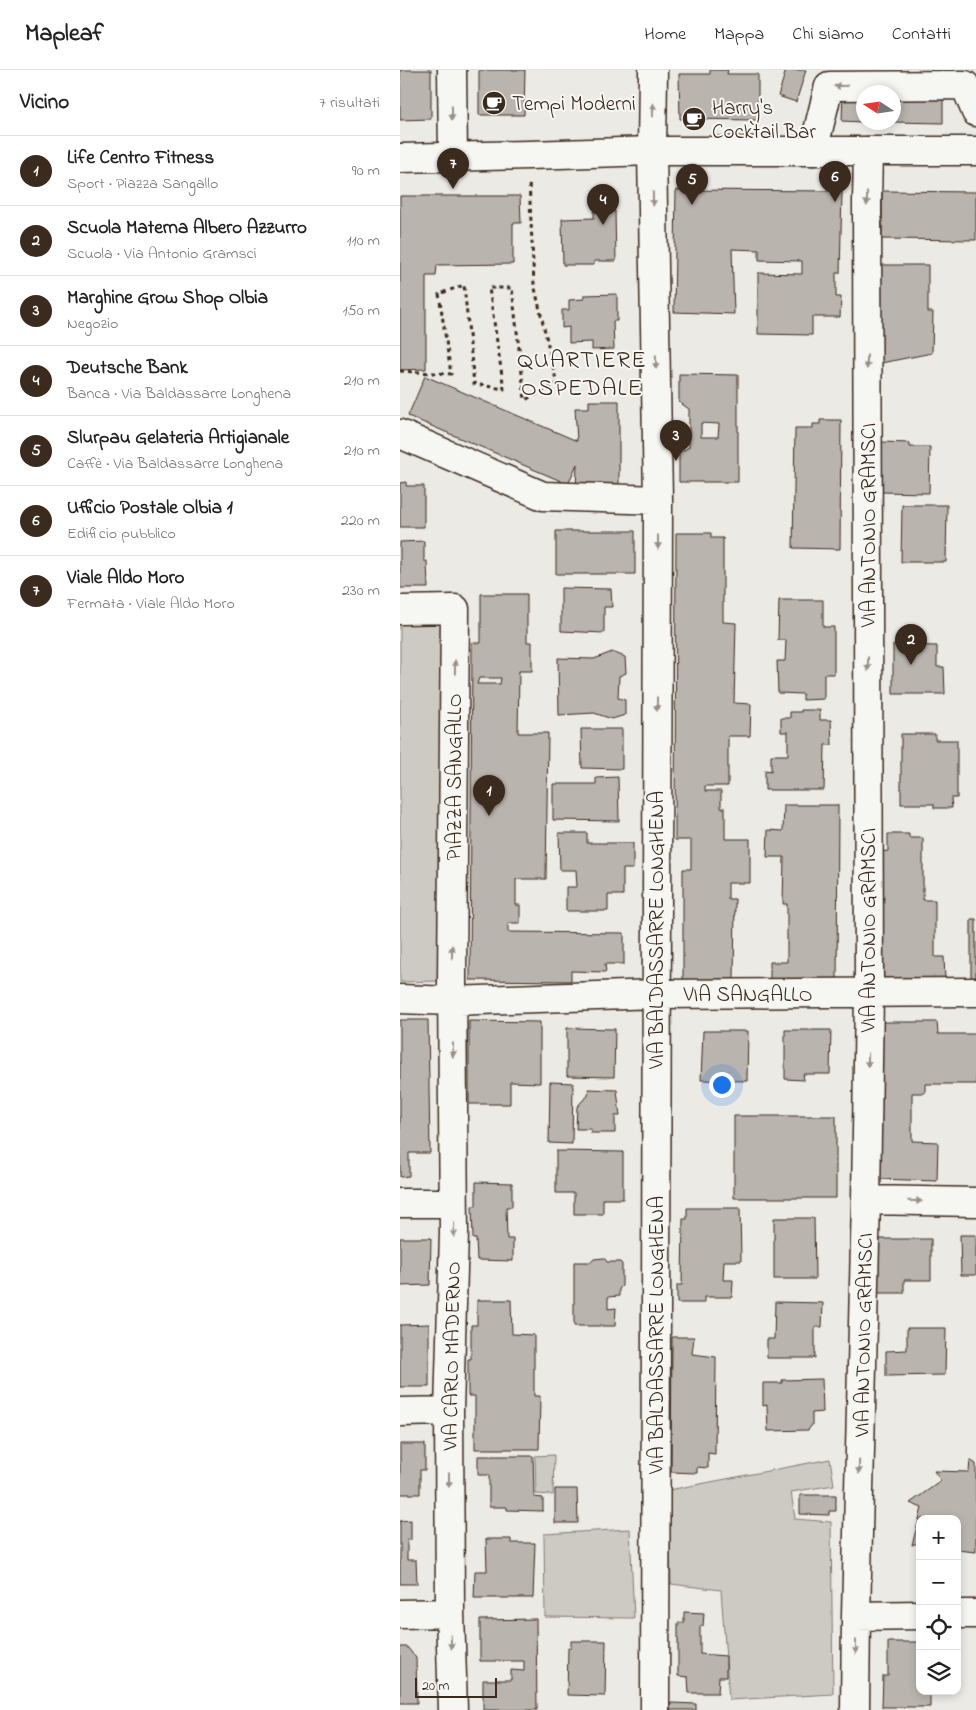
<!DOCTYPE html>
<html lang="it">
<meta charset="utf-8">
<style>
:root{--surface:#fff;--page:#f2f2f2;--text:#222;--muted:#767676;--line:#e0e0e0;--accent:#3b2a1e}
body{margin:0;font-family:"Indie Flower",sans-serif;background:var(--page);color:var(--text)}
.controls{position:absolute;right:15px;bottom:15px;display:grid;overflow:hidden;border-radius:10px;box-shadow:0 2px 8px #0003}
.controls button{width:45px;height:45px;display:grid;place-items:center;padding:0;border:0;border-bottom:1px solid var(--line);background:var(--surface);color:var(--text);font:25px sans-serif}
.compass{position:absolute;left:456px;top:15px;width:45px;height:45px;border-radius:50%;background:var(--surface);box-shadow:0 2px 8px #0003;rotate:282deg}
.scale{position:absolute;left:15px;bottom:12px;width:82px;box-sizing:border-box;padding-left:5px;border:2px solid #3b2a1e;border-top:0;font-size:14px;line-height:18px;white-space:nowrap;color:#3b2a1e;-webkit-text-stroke:4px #f6f6f2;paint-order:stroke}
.you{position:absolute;left:321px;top:1014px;width:18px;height:18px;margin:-12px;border:4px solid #fff;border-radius:50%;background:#1a73e8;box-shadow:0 0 0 8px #1a73e833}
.badge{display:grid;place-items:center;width:32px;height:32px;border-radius:50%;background:var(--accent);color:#fff;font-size:16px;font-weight:700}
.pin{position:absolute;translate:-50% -41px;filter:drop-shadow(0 1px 2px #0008)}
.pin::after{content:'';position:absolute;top:26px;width:18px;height:15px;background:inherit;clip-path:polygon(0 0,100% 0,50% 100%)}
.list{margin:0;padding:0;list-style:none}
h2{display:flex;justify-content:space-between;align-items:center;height:65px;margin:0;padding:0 20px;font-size:21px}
h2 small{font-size:16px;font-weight:400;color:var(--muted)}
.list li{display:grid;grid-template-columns:32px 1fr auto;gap:15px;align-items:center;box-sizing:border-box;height:70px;padding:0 20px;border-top:1px solid var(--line)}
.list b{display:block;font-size:19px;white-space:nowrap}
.list p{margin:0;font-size:16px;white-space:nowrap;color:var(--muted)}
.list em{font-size:16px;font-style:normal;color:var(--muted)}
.icon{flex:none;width:28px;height:28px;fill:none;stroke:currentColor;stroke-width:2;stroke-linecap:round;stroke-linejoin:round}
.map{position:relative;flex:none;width:576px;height:1640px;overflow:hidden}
header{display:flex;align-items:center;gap:30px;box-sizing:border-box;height:70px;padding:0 25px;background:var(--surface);border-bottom:1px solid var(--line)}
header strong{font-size:24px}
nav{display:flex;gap:28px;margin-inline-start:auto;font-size:18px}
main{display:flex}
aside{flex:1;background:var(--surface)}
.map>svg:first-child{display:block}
.green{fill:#cdcac4;stroke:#847a71}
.building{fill:#bab4ae;stroke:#3b2a1e;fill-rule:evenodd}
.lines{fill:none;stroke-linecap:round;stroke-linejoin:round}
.minor-casing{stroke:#3b2a1e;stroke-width:31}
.major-casing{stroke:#3b2a1e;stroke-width:31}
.path{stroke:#3b2a1e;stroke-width:3;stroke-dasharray:4 4;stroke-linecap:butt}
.minor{stroke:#f6f6f2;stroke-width:28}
.major{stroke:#f6f6f2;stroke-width:28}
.oneway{fill:#989088}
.labels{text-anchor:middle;stroke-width:4;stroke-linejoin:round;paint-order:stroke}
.poi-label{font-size:21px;fill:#3b2a1e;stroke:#f6f6f2;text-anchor:start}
.street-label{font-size:21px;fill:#3b2a1e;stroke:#f6f6f2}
.quarter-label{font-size:24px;letter-spacing:1px;fill:#3b2a1e;stroke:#f6f6f2}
</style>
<header>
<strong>Mapleaf</strong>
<nav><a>Home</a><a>Mappa</a><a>Chi siamo</a><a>Contatti</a></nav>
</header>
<main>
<aside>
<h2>Vicino<small>7 risultati</small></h2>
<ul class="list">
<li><span class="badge">1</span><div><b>Life Centro Fitness</b><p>Sport · Piazza Sangallo</p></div><em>90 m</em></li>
<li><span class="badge">2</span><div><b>Scuola Materna Albero Azzurro</b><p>Scuola · Via Antonio Gramsci</p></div><em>110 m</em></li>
<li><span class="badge">3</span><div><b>Marghine Grow Shop Olbia</b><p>Negozio</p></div><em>150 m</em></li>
<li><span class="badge">4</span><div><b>Deutsche Bank</b><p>Banca · Via Baldassarre Longhena</p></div><em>210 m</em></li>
<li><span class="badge">5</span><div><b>Slurpau Gelateria Artigianale</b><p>Caffè · Via Baldassarre Longhena</p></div><em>210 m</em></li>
<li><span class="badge">6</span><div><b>Ufficio Postale Olbia 1</b><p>Edificio pubblico</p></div><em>220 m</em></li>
<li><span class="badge">7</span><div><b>Viale Aldo Moro</b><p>Fermata · Viale Aldo Moro</p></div><em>230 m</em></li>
</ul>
</aside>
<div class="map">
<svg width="576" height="1640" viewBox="0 0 576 1640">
<rect width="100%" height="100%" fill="#ebeae5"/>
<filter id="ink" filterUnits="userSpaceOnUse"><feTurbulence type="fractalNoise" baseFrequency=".02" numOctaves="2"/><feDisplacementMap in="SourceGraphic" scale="10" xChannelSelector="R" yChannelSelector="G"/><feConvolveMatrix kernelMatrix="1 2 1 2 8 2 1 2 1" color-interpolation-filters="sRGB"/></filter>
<g filter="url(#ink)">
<path class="green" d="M44,548L39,911L0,912V549Z
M154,1385L153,1425L136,1424L135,1386Z
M430,1389L434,1415L391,1422L395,1449L431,1452L433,1624L329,1630L321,1520L271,1514L269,1420Z
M230,1459L234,1548L145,1547L144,1464Z"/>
<path class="building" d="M0,0H31V49L0,50Z
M79,0H125L124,45H79Z
M310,0H328L327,4H358V50L280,49L279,4H310Z
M386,0H406L396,32L378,26Z
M443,21L543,23V53L493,52V22H463V52L442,51Z
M276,120L442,121L440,203H436V227H441L440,247H412V265L358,264V203L402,204V191L359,190V180L332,179L334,244L274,242Z
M482,121L576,122V170L482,169Z
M0,126H120L121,153H113V194L37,195L36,206H26V299L0,300Z
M194,141H215L216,191H194V195H163L162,149L194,148Z
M481,195H528V242H533L532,283L481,293Z
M217,224V251H213L214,279L192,280V272L169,273V257L162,258V240H169V230L184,229V225Z
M279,304L338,305V412H279V383L289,377V339L279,332ZM301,353L319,354L318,367H301Z
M25,306L177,371L175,338H189V331H219V420L176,421L177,394L168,414L8,346Z
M420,350H441L440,479L393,478L395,358H413V354H420Z
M481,372L510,373V377H530L529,423L481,422Z
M6,412V416H24V457H0V413Z
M502,435H547L546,492H501Z
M156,461H235V504H156Z
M276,463H311V468H323V552L336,553L334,633L351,634L350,666H328V716H305V721H321V738H325V769H350V813H328V829H335L334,911H283V799H291V770H275Z
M24,471V491H27L28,518H0V472Z
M161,518L211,519L212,537H204V563L161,561Z
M81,524H127V572H132V601H119L118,663H148L146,809H116V835H120V853H108V862L224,863V894H205L206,902L171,901V911L70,910L72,573H81ZM79,608H101L100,614H77Z
M379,530H423V557H434V604H424V629L403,630V624L378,623L377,591H385L386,570H378Z
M493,575L537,576V597H544L545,624H493Z
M212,582L225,587L226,603L219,606L218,628L225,630V645L212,649L194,643L159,645L158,588L194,589Z
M401,640H420V650H431L432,675H425L424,720H365V700L371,701V685H388V662H381V648H390V642H401Z
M181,659H222V699L182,698Z
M501,664H535V670H557V728H551L552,738H534V734H501Z
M218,707L219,751L153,750V714H196V708Z
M384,735H438L437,914L370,912V892H387V834H383L384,787H367L368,760L383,761Z
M159,763H187V773H233V799H223V825H208V841H166V817H177L176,800H160Z
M488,764H509V768H523V830H535V887H544L545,910H479V782L488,781Z
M571,849H576V910H571Z
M0,950H28L30,1083H9V1106L0,1107Z
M69,951L140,952V1013L110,1012V1034H69Z
M477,952H537L538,964H576V1014H525V1023H512V1071L538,1072L537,1111L479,1109Z
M167,958L215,959L214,1007L167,1006Z
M385,960H431L430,1004H403L404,1010L385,1009Z
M303,961H348L347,1011L301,1010Z
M150,1012L173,1013L172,1074L149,1073Z
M189,1019L217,1020L220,1046H215V1063H191V1059H176L177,1037L183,1030L188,1026Z
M334,1046H436V1128H334Z
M156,1081L223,1082V1129H203V1144H174V1123H156Z
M76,1112L112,1113V1137H106L107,1169H113V1191L77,1190L76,1169H73L72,1136H76Z
M287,1138H340L341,1191H324L323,1210H333L332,1227H304V1233H277V1215H282L283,1149H287Z
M374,1148H414L415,1209H374Z
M560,1165H576V1205H561Z
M0,1168H31L30,1215L0,1216Z
M476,1169H531V1210H504V1223H476Z
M204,1188L207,1192H220L222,1194V1216L219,1219V1226L208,1227V1239L216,1238L215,1256H174V1192H191L194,1189Z
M77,1230H111L112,1264L134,1265V1326H140L139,1379H75V1326H68V1289H71V1255H77Z
M375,1232L423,1233L422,1257H415V1288H367V1269H374Z
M29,1254V1317H0V1255Z
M507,1258H546L545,1305L486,1306V1281L507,1280Z
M272,1267H294L292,1284L316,1287L315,1384L308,1383V1398L297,1397V1403L271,1402Z
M422,1309L423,1342L412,1343V1355L408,1360L368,1361L367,1335L363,1336V1313H382V1310Z
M0,1374H25V1400H20V1424H0Z
M78,1386H133L134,1427L143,1428V1441L107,1440V1437H89V1405H78Z
M570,1390L576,1394V1482L557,1480V1449H520V1472L512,1475L522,1438L510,1433L541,1411L534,1401L569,1402Z
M155,1419H177L178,1453H155Z
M400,1425H436V1441H429V1445L400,1444Z
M11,1450V1470H7V1490H16L17,1514H0V1451Z
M86,1469H111V1473H135L133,1528H74L75,1501H87Z
M284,1542L304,1543L303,1556H300V1584L326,1586V1607H319L318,1623H289L288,1607L278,1606V1553H284Z
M136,1549L137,1640H83V1610H111V1600L124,1601V1591H80V1550Z
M171,1571H206L205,1626L167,1625L168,1578H171Z
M488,1572H520V1621H530V1637H482L483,1606H488Z
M0,1577H7L16,1588L17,1633H0Z
M271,1633L296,1634V1640H270Z"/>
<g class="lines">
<g class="minor-casing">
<path id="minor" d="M52,0L53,87
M253,0L252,81L258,430L255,1640
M413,81L429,16L565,15L576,42
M0,364L143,426L258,430
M0,540L55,539L52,911L54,1163L49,1341L50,1543L53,1640
M0,929L52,931L256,924L576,922
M466,1130L576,1132
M0,1133H53
M0,1342L49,1341
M0,1544L50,1543
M557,1544H576
M456,1546L520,1545
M455,1640L456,1546L466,1130L469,924L467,132L468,81"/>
</g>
<g class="major-casing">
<path id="major" d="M0,88L129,85L252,81H576"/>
</g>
<path class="path" d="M0,301L51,304L39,224L64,215L74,314L104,319L89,218H112L125,330L157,314L134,214L129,111"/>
<use href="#minor" class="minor"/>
<use href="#major" class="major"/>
</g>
<defs><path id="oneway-solid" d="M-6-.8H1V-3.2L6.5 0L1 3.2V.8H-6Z" transform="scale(1.25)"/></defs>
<g class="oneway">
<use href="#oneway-solid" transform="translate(441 16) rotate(179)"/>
<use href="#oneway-solid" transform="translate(253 40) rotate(-89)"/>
<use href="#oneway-solid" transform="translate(52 43) rotate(90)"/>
<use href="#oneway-solid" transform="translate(253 129) rotate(89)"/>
<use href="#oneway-solid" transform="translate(467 129) rotate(91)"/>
<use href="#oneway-solid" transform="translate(256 292) rotate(89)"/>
<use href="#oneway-solid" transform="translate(467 292) rotate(90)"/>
<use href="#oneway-solid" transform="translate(258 472) rotate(90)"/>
<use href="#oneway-solid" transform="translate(468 594) rotate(90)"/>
<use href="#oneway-solid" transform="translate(55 597) rotate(-90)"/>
<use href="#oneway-solid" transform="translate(257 634) rotate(90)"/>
<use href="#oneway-solid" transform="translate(52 882) rotate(-90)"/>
<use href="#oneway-solid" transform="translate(53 980) rotate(90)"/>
<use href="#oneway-solid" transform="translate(468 990) rotate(91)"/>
<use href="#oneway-solid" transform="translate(515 1131) rotate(1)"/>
<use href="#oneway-solid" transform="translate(54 1160) rotate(90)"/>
<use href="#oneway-solid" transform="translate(459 1397) rotate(91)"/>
<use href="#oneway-solid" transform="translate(49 1410) rotate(90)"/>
<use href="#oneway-solid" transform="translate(51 1572) rotate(88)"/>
<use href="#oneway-solid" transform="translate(456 1577) rotate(90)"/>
</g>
</g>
<defs>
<g id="cafe-disc" transform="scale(1.25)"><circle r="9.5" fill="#3b2a1e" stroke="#f6f6f2"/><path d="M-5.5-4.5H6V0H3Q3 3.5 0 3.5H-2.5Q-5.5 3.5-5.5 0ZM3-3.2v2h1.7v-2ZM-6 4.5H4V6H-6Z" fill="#fff"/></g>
</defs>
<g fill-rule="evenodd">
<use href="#cafe-disc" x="94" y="33"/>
<use href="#cafe-disc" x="294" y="49"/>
</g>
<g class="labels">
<g class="poi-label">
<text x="112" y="40">Tempi Moderni</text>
<text x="312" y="44">Harry's<tspan x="312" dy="24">Cocktail Bar</tspan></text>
</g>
<g class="street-label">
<text transform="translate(468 455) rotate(-90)" y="7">VIA ANTONIO GRAMSCI</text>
<text transform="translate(54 707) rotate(-90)" y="7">PIAZZA SANGALLO</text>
<text transform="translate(256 860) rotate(-90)" y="7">VIA BALDASSARRE LONGHENA</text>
<text transform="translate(468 860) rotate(-90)" y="7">VIA ANTONIO GRAMSCI</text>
<text x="348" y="931">VIA SANGALLO</text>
<text transform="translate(256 1265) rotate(-90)" y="7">VIA BALDASSARRE LONGHENA</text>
<text transform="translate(463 1265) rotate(-89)" y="7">VIA ANTONIO GRAMSCI</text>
<text transform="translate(51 1286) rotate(-89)" y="7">VIA CARLO MADERNO</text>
</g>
<g class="quarter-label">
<text x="182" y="297">QUARTIERE<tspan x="182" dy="28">OSPEDALE</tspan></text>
</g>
</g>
</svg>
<div class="controls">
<button>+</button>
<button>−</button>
<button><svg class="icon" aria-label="locate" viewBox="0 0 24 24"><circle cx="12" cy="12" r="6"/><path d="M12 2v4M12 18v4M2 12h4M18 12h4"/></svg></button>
<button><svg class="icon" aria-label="layers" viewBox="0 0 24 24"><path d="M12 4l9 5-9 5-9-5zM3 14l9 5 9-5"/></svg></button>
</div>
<svg class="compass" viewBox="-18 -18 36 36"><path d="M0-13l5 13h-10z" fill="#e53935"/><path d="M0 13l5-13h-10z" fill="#767676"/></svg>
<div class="scale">20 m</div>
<div class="you"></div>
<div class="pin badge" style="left:89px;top:746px">1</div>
<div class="pin badge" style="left:511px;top:595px">2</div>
<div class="pin badge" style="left:276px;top:391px">3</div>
<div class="pin badge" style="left:203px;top:155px">4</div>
<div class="pin badge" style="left:292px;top:135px">5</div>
<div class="pin badge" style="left:435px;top:132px">6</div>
<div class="pin badge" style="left:53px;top:119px">7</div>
</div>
</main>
